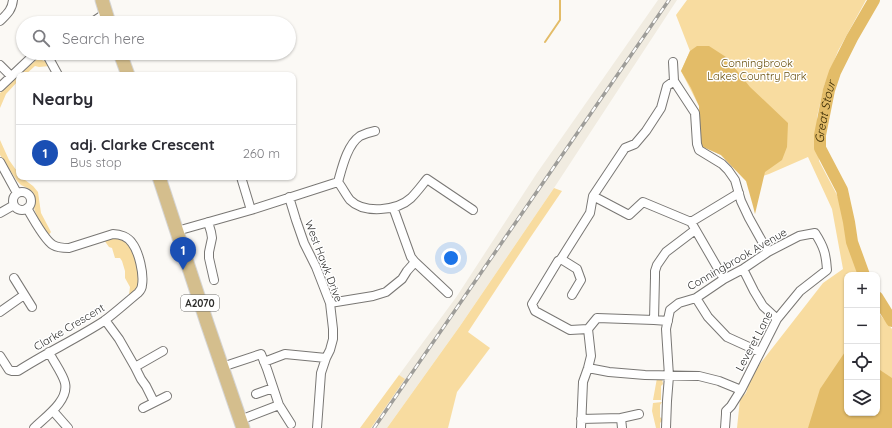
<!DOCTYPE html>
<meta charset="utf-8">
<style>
:root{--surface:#fff;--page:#f2f2f3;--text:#2b2b33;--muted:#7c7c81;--line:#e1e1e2;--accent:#5653ca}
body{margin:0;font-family:Quicksand,sans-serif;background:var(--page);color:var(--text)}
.controls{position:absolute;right:12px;bottom:12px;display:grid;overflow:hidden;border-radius:8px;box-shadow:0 1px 3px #0004}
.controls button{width:36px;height:36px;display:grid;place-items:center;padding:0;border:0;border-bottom:1px solid var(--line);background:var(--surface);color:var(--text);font:20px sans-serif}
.you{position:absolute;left:451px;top:258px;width:14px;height:14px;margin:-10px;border:3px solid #fff;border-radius:50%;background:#1a73e8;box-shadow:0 0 0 6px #1a73e833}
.badge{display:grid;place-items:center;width:26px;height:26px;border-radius:50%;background:var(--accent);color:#fff;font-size:13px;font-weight:700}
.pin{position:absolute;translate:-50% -33px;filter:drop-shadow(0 1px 2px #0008)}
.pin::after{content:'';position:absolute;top:21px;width:14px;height:12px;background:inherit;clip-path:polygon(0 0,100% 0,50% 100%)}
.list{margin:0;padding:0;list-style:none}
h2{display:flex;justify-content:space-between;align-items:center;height:52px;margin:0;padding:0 16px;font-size:17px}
h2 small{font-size:13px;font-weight:400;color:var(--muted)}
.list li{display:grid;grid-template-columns:26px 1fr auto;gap:12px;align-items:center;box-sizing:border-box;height:56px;padding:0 16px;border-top:1px solid var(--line)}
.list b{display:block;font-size:15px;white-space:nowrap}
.list p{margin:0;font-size:13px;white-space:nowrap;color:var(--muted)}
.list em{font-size:13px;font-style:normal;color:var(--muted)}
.icon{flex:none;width:22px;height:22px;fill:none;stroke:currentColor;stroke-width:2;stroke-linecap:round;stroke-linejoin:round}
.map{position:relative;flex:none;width:892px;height:428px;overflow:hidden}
.search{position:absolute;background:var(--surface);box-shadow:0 1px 3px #0004;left:16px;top:16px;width:280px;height:44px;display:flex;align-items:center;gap:10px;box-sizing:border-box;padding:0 14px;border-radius:22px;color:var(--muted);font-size:15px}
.panel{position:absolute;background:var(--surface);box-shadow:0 1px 3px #0004;left:16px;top:72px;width:280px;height:108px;border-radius:8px}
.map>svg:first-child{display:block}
.built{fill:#f1ece1}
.green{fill:#f8dca0}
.water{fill:#e3bc68}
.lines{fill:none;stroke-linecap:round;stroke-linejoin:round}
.stream{stroke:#e3bc68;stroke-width:2}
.river{stroke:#e3bc68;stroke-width:12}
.minor-casing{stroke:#797774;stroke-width:10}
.primary-casing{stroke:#d5d5d5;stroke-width:15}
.minor{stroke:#fff;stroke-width:8}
.primary{stroke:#d4be8d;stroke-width:13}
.rail-casing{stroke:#9e9d99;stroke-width:3.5}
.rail{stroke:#fff;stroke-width:2;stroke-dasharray:6;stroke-linecap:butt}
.labels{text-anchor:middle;stroke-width:3;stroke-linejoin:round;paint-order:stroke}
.shield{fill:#fff;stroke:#6d6d6b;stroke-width:1}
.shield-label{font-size:10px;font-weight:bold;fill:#2e2e2c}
.park-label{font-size:11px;fill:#6a510f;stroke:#fff}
.street-label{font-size:11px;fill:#2e2e2c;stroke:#fff}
.water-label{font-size:12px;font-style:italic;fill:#382902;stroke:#fff}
</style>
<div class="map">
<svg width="892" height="428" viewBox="0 0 892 428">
<rect width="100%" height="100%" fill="#fbf9f5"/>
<path class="built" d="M658,0H677L554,188L460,326L387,428H371L404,379L399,375L457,296L537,173Z"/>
<path class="green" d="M687,0H866L838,51L824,86L817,117L819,161L836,193L842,206L858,275H847V413H877V311L892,329V428H737L740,399L746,393L752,374L823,283L843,269L832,209L808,157L769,174L746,181L721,155L701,146L699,106L681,71L690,51L676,15Z
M36,60C43,59 46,61 50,66L39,67L35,66L25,75H19Z
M19,75V80L6,94L0,108V93Z
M0,140L9,160L19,174V177H21L33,186L38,192L41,213L51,232L48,236L38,220L34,208L35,197L33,192L29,189L21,185L17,181L0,155Z
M554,188L562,191L530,238L468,332L490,348L457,392L448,428H387L460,326Z
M117,237C121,239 126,241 128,244C135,253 143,279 137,289C135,292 132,293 129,295L130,287L125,278V271L122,261L120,258H115L112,248L109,247L104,240L112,238Z
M399,375L405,379L371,428H360Z
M657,378L662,379L663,384L661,386V400H653Z
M662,402L660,405V417L662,419V421L660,423V428H656L652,411L653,403Z"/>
<path class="water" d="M697,46H709L726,57L750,87L788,123L787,147L782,160L765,172L755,214L753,206L746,181L721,155L701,146L699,106L691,88L681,71L690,51Z
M847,349V413H877V368L892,378V428H808L820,389Z"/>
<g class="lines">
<path class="stream" d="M545,42L560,20V0"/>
<g class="river">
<path id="s1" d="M864,275L852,242L849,222L842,190L820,148V135L829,90L835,72L852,38L874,0"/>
<path d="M877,297L892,321"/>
</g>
<g class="minor-casing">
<path id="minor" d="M0,21C7,14 12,10 13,0
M91,23L106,13
M46,53L58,75
M673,62L674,81L695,113L697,144L699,150L722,164L728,170L735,180L741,201L749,218L768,252
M0,65L11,76
M0,87L36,53
M0,162L17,193
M241,177L251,210
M338,182C342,187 346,195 350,200C364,214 397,211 411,198C417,192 422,185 427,179L473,210
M338,182C342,168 347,145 360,136C364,134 370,132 375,131
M13 201a9 9 0 1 1 18 0a9 9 0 1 1-18 0Z
M593,196L629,215L643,202L691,222L724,279
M289,197L296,220L304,243L316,267L330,303L333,329V339L330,350L326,358L321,373L317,428
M0,213L14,205
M208,222L211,232L212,238L209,252V258L214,280
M691,222L739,193
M177,231L251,210L338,182
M561,259L577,269L581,280L572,295
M415,262L448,293
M743,269L754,291L763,306L777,319
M14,278L32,307
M696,298L708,317L727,337L760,352
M330,303L373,296L386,292L402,279L407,271L415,262L411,257L393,207
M0,312L24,295
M105,320L119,339L135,367L141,379L146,386L154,402
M668,321L654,320L655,277V271L657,265L666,252L695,230
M588,329L570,330L535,311L532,304L558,261L561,259L590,213L593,196L625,148L635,144L646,131L661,108L667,86L674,81
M588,329L597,318L654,320
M0,356L9,370L12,371H18C46,353 76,339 104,321C116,312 127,302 138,293C140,291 142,288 142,285C144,274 139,252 132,243C128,237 120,234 113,234L69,248C63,248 58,248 53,245C46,241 32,217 27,208
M264,362L285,354L326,358
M135,367L163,351
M222,367L261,354L267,369L279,405L291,424
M588,368L609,372L645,375L699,376L719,381L741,390
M256,394L273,388
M143,408L167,396
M53,411L68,428
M621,418L639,414
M581,419L621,418L622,428
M240,420L279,405
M34,428C45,417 69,401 65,383C63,374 53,361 49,352
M581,428L583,382L588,368L591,356L588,329
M666,428L667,401L669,376L666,329L670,310L679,303L696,298L724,279L743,269L768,252L799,236L815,233C824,247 826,254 827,270L800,291L777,319L741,390L731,406L726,411V414L725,428"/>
</g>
<g class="primary-casing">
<path id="primary" d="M102,0L109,23
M120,53L128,75
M159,177L207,323L243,428"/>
</g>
<use href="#minor" class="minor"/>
<use href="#primary" class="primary"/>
<g class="rail-casing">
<path id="rail" d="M374,428L669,0"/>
</g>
<use href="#rail" class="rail"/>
</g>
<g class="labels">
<rect class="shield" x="181" y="295" width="38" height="16" rx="3"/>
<g class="shield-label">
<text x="200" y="307">A2070</text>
</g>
<g class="park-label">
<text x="757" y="67">Conningbrook<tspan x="757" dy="13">Lakes Country Park</tspan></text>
</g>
<g class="street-label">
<text transform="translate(737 259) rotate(-30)" y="4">Conningbrook Avenue</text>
<text transform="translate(324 261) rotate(69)" y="4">West Hawk Drive</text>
<text transform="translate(69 327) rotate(-31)" y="4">Clarke Crescent</text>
<text transform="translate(754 341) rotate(-62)" y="4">Leveret Lane</text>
</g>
<g class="water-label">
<text dy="4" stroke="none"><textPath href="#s1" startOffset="172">Great Stour</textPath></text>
</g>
</g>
</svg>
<div class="controls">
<button>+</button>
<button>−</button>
<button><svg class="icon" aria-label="locate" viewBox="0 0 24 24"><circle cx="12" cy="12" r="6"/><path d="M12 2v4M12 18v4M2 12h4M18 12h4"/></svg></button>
<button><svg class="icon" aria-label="layers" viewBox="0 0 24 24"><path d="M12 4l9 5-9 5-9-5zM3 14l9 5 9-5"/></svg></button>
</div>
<div class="you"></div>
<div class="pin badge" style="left:183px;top:270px;background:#1a4fb4">1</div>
<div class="search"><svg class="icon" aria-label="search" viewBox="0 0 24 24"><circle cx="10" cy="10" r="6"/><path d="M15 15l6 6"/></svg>Search here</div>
<section class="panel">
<h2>Nearby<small></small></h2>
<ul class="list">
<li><span class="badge" style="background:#1a4fb4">1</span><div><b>adj. Clarke Crescent</b><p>Bus stop</p></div><em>260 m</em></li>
</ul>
</section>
</div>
